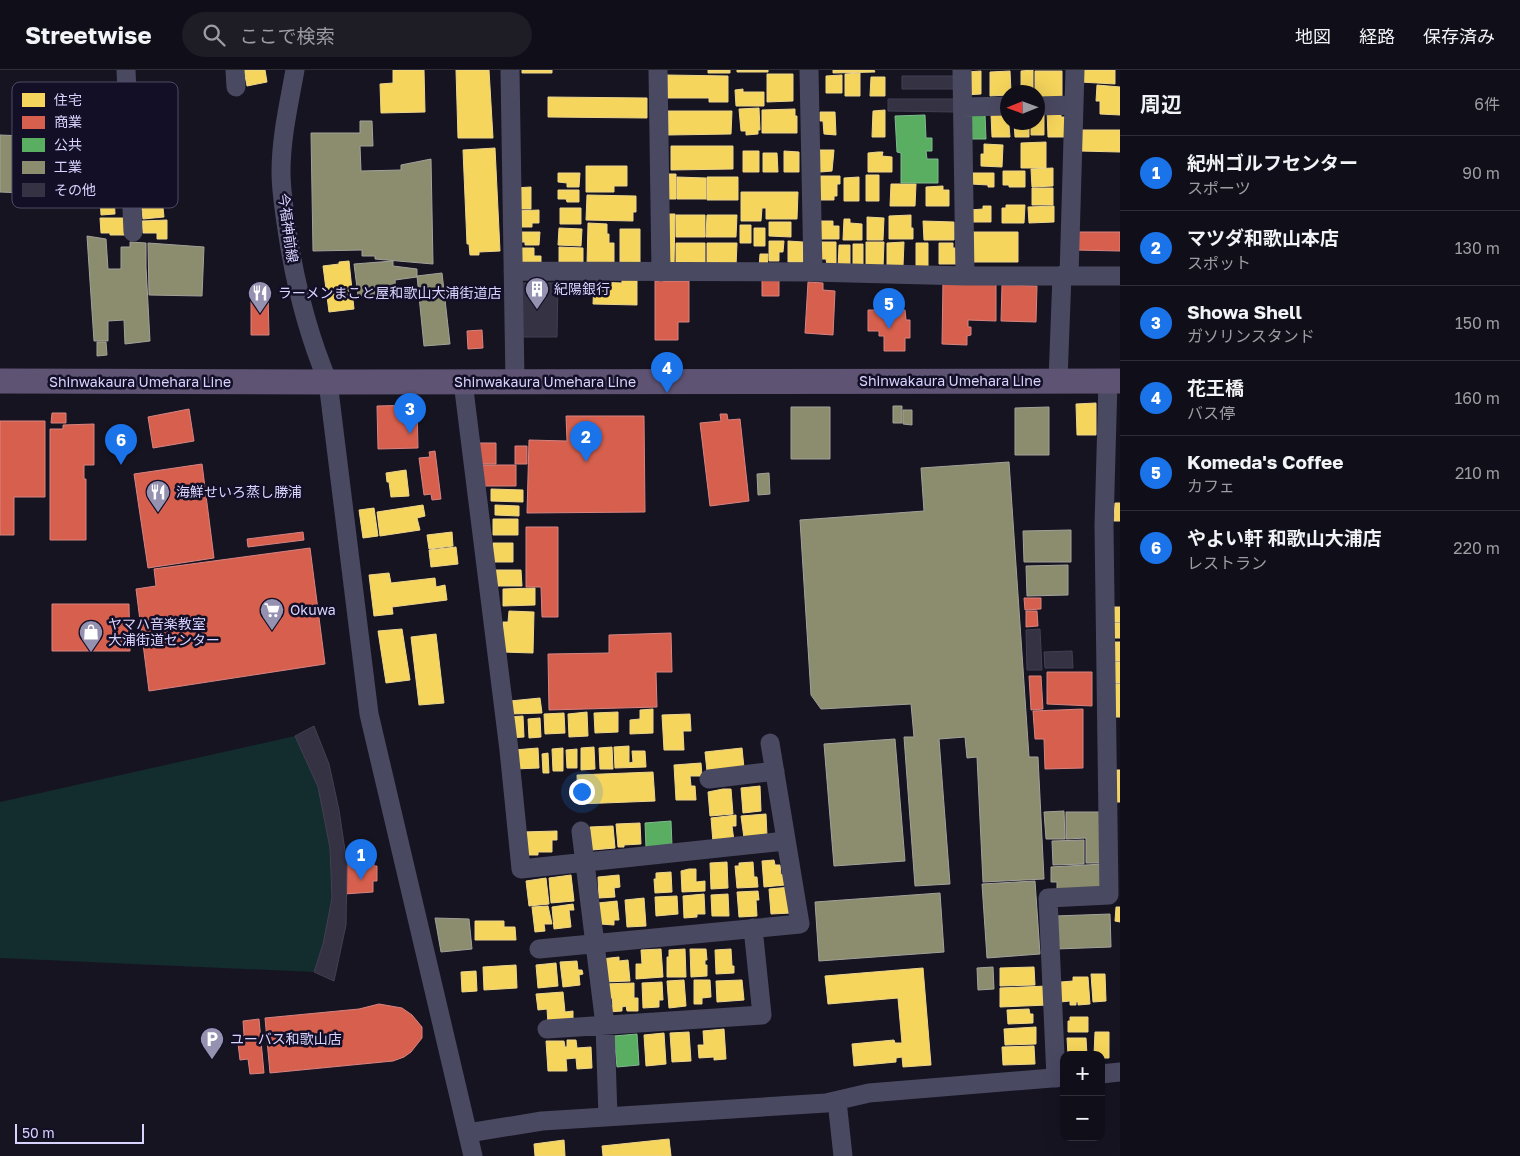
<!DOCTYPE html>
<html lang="ja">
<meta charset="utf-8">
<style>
:root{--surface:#100f19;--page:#1e1d26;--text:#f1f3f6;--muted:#9c9ca2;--line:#302f38;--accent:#1a73e8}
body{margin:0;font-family:"Golos Text","Noto Sans JP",sans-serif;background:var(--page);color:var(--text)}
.controls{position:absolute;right:15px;bottom:15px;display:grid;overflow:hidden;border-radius:10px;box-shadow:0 5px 20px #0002}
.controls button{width:45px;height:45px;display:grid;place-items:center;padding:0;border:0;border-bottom:1px solid var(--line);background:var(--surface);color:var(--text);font:25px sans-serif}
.compass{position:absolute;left:1000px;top:15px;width:45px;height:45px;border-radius:50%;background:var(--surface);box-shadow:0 5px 20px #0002;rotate:269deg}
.scale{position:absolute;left:15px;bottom:12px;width:129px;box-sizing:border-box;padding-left:5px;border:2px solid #d9d4ff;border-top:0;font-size:14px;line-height:18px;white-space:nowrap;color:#d9d4ff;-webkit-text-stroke:4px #130f26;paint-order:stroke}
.you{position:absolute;left:581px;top:721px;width:18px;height:18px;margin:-12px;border:4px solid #fff;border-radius:50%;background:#1a73e8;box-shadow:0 0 0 8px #1a73e833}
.badge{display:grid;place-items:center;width:32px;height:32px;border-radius:50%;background:var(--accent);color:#fff;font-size:16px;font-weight:700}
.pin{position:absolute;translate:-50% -41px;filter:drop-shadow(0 1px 2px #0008)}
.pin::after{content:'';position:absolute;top:26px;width:18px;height:15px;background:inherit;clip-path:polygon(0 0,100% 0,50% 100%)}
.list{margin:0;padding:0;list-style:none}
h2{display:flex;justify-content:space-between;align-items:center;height:65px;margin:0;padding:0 20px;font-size:21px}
h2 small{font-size:16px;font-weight:400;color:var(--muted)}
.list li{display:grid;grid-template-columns:32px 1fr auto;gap:15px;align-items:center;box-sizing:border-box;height:75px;padding:0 20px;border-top:1px solid var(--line)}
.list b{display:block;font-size:19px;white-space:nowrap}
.list p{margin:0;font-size:16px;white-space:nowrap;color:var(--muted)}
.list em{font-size:16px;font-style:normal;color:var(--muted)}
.icon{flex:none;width:28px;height:28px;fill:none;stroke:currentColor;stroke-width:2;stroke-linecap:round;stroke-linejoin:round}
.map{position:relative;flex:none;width:1120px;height:1086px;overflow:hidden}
header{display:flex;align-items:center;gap:30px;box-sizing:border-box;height:70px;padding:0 25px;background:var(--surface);border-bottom:1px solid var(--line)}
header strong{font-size:24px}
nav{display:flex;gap:28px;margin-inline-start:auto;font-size:18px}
.search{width:350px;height:45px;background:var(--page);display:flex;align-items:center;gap:12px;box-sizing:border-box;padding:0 18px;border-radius:28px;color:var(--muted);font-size:19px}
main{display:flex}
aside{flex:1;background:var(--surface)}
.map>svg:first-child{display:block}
.green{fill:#132c2d}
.homes{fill:#f6d55c;stroke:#edd58d}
.shops{fill:#d6604d;stroke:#d78382}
.public{fill:#5aae61;stroke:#80b990}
.industry{fill:#8c8c6e;stroke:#a3a29a}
.building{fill:#343243;stroke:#433f54}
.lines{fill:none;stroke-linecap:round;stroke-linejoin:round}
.minor{stroke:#4a4962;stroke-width:19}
.major{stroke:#5e5373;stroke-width:25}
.labels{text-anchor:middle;stroke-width:5;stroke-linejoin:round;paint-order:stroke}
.street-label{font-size:14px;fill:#d9d4ff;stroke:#130f26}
.poi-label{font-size:14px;fill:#d9d4ff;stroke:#130f26;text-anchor:start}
.key{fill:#130f26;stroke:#4e4a67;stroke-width:1}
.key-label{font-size:14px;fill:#d9d4ff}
</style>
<header>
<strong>Streetwise</strong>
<div class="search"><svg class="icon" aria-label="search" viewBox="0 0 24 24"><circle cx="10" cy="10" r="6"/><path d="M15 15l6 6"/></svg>ここで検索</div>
<nav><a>地図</a><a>経路</a><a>保存済み</a></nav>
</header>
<main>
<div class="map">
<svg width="1120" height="1086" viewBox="0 0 1120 1086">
<rect width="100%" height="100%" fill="#161421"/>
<path class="green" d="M295,666L318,717L330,778L332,828L323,874L314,902L0,888V732Z"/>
<path class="homes" d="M244,0H265L267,12L247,16Z
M393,0H424L425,42L381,43L380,14L393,13Z
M456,0H489L493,68H458Z
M522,0H552V3H522Z
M708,0H730V3H708Z
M737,0H768V2H737Z
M833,0H874L875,2L833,3Z
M1033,0V22H1021V1Z
M1080,0H1115V14L1080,12Z
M981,1V24L965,25L966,2Z
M1010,1L1011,22H1008V25L990,26V2Z
M1035,1H1062V27L1038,28V22H1035Z
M860,3V26H845V4Z
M767,4H793V31L767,32Z
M667,5L728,6V32H709V28H667Z
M842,5V23H826V6Z
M871,7H885V26H870Z
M1097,15L1120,17V45L1100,44V31H1096Z
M743,19V22H764V36H736L735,20Z
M548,27L647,28V48L548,47Z
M759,38L760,60H758V64L746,65V61H741L739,39Z
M795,39V46H797V63H762V40Z
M885,40V67H872L873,41Z
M1047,40H1061V47H1067V67H1048Z
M668,41H732L731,64L668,65Z
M820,42H835L836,65L824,64L823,51H820Z
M1038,43H1044V65H1031V52H1038Z
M991,44H1008L1010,67H992Z
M1014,52H1029V67H1015Z
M1080,60H1120V82L1079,81Z
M1046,72V98H1021V73Z
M984,74L1003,75L1002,97L981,96V84H984Z
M671,76H733V99L671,100Z
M495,78L500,181L479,182V185H470L469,174H467L463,80Z
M820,80H834L832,101L820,102Z
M743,81H759V102H743Z
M784,81L799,82V102H784Z
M878,82H883L882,86L892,87V102H868V83Z
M763,83H777L778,102H763Z
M586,96H627V116H614V122H586Z
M1053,98V116L1032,117L1031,99Z
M1003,101H1025V117H1009V115H1003Z
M558,103H580L579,117H567V113L558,112Z
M971,103H994V117H988V115L971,114Z
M664,104H676V129H664Z
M866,105H879V131H866Z
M818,106H840V114H837V126H834V130H820Z
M677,107L706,108V129H677Z
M707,107H738V130H707Z
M859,107V131H844V108Z
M891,114H916L915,136H890Z
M943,116V120H949V136H926V117Z
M531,117V139H514V118Z
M1032,118H1053V135H1032Z
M558,120H579V132H567L566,129H558Z
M741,122H798L797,149H766V138H762L761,151H741Z
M100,125H114L115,144L101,145Z
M587,125L636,126V142H633V151L586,150Z
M162,128L164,147L143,149L141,130Z
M1006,135H1025L1024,153H1002V138H1006Z
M983,136H991V152H970L969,140L983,139Z
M1054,136V152L1029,153L1028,137Z
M560,138H581V154H560Z
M539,140V153H532V157H516L514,141Z
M663,144H675L674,196H662Z
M676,145H705V167H676Z
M707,145H737L736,167H706Z
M911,145V158H913V169H889V146Z
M867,147L884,148L883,170H867Z
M100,148H127V165H110V163H101Z
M844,149H850V153L862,154V170H843Z
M167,150V169H157V163H143L142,151Z
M818,151H833V156H839V169H817Z
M923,151L954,152V170H924Z
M769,152H791V167L769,166Z
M588,153L607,154V164H609V173H614V195H587Z
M740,155H751V173H740Z
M559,158L582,159L581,176L558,175Z
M754,158H765V176H754Z
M620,159H640V197L620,196Z
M517,162H540L539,175H525V172H517Z
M971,162H1018V192H972Z
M769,171H784L783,182H779V191H769Z
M788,171L803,172V192H788Z
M817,172H836V194L827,195L826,189H817Z
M866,172H884L883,198L866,197Z
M904,172L903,196L887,195V173Z
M676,173H705V195H676Z
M707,173H737L736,196L707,195Z
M916,173H928V198H916Z
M939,173H953V178H956V194H939Z
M853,174H863V198L853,197Z
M839,175H850V199H838Z
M559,177L583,178V195L559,194Z
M519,178H534V186H541V194H519Z
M760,184H768L767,199H759Z
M349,191L354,239L329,242L323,196L339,194V192Z
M622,209L637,210V235L593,234L594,212L622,213Z
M1096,333V365H1077L1076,334Z
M406,400L409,426L391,427L389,412H387L386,403Z
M491,419L523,420V432L491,431Z
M1115,433H1120V451H1114Z
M423,435L425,446L417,448L420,460L380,466L377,442Z
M495,435L519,436V446L495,445Z
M374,438L378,466L363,468L359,440Z
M493,449H518V465H493Z
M452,462L453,476L429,479L427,465Z
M493,473H513V492H493Z
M456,477L458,494L431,497L429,480Z
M493,500H521L522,516H493Z
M389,503L391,513L435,508L436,517L445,515L447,530L392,537L393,544L374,546L369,505Z
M535,518V535L503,536V519Z
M1111,537H1120V552H1111Z
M509,541L534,542L533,583L502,582L503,552H508Z
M1111,553H1120V568H1111Z
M402,559L410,610L386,613L378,561Z
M436,564L444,633L419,635L411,567Z
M1110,572H1120V591H1111Z
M1111,592H1120V613H1111Z
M1112,614H1120V647H1112Z
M540,628L542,643L511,644L510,631Z
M653,639V663L630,664V650L640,649V640Z
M587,642L588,666L569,667L568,644Z
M618,642V662L595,663L594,643Z
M564,643L565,663L545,664L544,644Z
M690,644L691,661H683L684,680H664L662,645Z
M523,646L524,667L508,668L507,647Z
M540,648L541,667L529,668L528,649Z
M629,676V693L633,692L632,681H645L646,697L615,698L614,677Z
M594,677L595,699L581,700V678Z
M612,677L613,699H600L599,678Z
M538,678L539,698L514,699V680Z
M563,678V701H553L552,679Z
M742,678L744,698L707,701L705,682Z
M577,679V698H567L566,680Z
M548,683L549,703H543L542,684Z
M701,693L702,706H690L691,716H695L696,730H676L674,695Z
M1114,700H1120V732H1114Z
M653,702L655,731L578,734L577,705Z
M760,716L761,741L743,743L741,718Z
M723,719H731L733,744L710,746L708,722Z
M766,744L767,766L744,768L741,746Z
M736,745V756H732L734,771L713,772L711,748Z
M640,753L641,774L624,775V777H618L616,754Z
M613,756L615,778L592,780L590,757Z
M557,761V770H552V782H538V785H525L522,762Z
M774,790L775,795H780L781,805L784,804L785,815L764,817L762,791Z
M727,792L728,818L711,819L710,793Z
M753,792L754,807H757L758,817L737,818L735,796H739V793Z
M689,799H696V812L705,811V821L682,822L681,801Z
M671,802L672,822L655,823L654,809H656V803Z
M571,805L574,831L551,833L549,808Z
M619,805L620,817L614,818L615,827L599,828L598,807Z
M546,808L549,834L529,836L526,811Z
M791,817V843L771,844L769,819Z
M758,821L759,830H756L757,846L739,847L737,822Z
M704,824L705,844H697V847L684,848L683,826Z
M728,824L729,846H712L711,825Z
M677,826L678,844L656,846L655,827Z
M644,828L646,856L627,857L625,830Z
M617,831L619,850H614V855L600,854L598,833Z
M573,834L574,840H569L571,857L554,859L552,837Z
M548,836L552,854H544L545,861L535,862L532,837Z
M1116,837H1120V852L1115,851Z
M475,851H504V857H515L516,870H475Z
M661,879L663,907L636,909V894H642L641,880Z
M685,879L686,907H667V887H669V880Z
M690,879H706L707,890H705V895H707V906L691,907Z
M731,879L732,896H734V903L716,904L715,880Z
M619,887V891L628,890L630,911L603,912L601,889Z
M577,891L578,900H582L583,904L579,905L580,915L563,917L560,892Z
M556,893L558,916L538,918L536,895Z
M516,895L517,918L484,920L483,897Z
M1034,897L1035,915L1000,916V898Z
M923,898L931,995L903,997L902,987L896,988V992L854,996L852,974L894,970L895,973H902L898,928L828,934L825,906Z
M476,901L477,921L462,922L461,902Z
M1091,904H1105L1106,931L1093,932Z
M1073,907H1088L1090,934L1078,935V932H1076V935H1070V931L1060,932L1061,912L1073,911Z
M684,910L686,936L669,938L667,911Z
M694,910H710L711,927L702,928V934H694Z
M742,910L744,930L717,932L716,911Z
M662,912L663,930H659V937L643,938L642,913Z
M634,913V928H638V941H627L626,936L622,937V941L608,942V935H613L612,928H604V914Z
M1047,916L1048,935L1000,937V918Z
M563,922L565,942L573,941V952L548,954L547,939L538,940L536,924Z
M1029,939L1030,944H1033V953L1008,954L1007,940Z
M1070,947H1088V962H1068V951H1070Z
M1036,957V974L1005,975L1004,959Z
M724,959L726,989L714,990V987L699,988L698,975H704L703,961Z
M689,962L691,991L672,992L670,963Z
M1095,962H1109V988H1101V985H1094Z
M664,963L666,994L646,996L644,965Z
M1067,968H1086L1087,985H1068Z
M567,970H576L577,978L591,977L592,998L577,999L576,988L566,989L567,1001H548L546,971H564L565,977H567Z
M1034,976L1035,994L1003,995L1002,977Z
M669,1069L671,1086H603L602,1076Z
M564,1070L565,1086H535L534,1074Z"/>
<path class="shops" d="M1074,162H1120V181L1075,180Z
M762,210H779V226H762Z
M655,211H689V252H678V270H655Z
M943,211H996V251L968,250V257H971V265L967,266V275L942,274Z
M808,212L823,213V220L835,221L833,265L805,263Z
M1002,215L1037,216L1036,252L1001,251Z
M251,223H268L269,265H251Z
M868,240H905L906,250H910V268H905V281H884V266H879V261H868Z
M482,260L483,278L468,279L467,261Z
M417,335L418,378L378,379L377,336Z
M189,339L194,371L153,378L148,347Z
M52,343H66V353H51Z
M720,344H727L728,350L740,349L749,431L710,436L700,353L721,351Z
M566,346H644L645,442L527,443L529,370L567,371Z
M0,351H45V427H14V465H0Z
M94,354V395H84V409H86V470H50V359H63V355Z
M476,373H496V394H476Z
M515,376H527V394H515Z
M435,381L441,429L432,430L431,424L424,425L419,388L430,387L429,382Z
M202,394L214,488L148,498L134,404Z
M478,395H516V416H477Z
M526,457H558V547H542L541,517H526Z
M303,462L304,470L248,477L247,469Z
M310,478L325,594L149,621L136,519L156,516L154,499Z
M1024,528H1041V539L1025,540Z
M52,534H129L130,581H52Z
M1026,541H1037L1038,556L1026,557Z
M671,563L672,602H656L657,637L549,640L548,584L609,583V565Z
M1047,602H1092V636L1047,634Z
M1029,606H1041L1043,639L1031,640Z
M1083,639V698L1045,699L1044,669H1035L1033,641Z
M374,783V796H377V811H373V822L344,824L343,784Z
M379,934L402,938L412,945L422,957V968L411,982L404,987L393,991L270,1003L265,948L359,939Z
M259,949L264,1003L250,1004L248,989L240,990L237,965H244L243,951Z"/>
<path class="public" d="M965,44H985L986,69H966Z
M925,45L926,68H932V81H926L927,89H938V113H901V83L897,82L895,46Z
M671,751L672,776L646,778L645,753Z
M637,964L639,995L617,997L614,966Z"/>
<path class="industry" d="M360,51H372L373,76H360L361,101L401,100V95L431,89L433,194L375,189V186H362V180L313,181L311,63H360Z
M0,65L24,66V123L0,122Z
M87,166L106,169L108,199H121V177H130V172L146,173V197L150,271L125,274L124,250L108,251V271H94Z
M148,173L204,177L202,226L149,225Z
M393,191V196L417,199V207L395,210L396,222L358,226L354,194Z
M442,203L450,274L424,276L417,206Z
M97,272H106L107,285L97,286Z
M893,336H902V353H893Z
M791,337H830V389H791Z
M1049,337V385H1015V338Z
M903,340H912V355L903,354Z
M1009,392L1029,687H1038L1044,809L983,812L977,687L967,688L965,667L939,669L950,814L915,816L904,667H914L911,634L821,639L811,625L800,450L924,441L921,398Z
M769,403L770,424L758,425L757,404Z
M1071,460V492H1024L1023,461Z
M1068,495V525L1027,526L1026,496Z
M895,669L905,791L834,796L824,674Z
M1064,741L1065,769H1046L1044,742Z
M1066,742H1100V793H1086V768L1066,769Z
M1084,770V794L1053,795L1052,771Z
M1103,794L1104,818L1057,820V812H1051V797Z
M1035,811L1040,884L987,888L982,814Z
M940,823L944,882L819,891L815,832Z
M1110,844L1111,877L1056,879L1055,846Z
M435,848L469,849L472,879L441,882Z
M993,897L994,919L978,920L977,898Z"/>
<path class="building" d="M902,6H954V19H902Z
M888,29H955V42L888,41Z
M517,213H558L557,267H516Z
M1040,559L1042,600H1027L1026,560Z
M1072,581L1073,598H1045L1044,582Z
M314,656L329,694L339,740L347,794L346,855L334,911L314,902L323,874L332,828L330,778L318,717L295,666Z"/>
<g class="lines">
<path class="minor" d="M126,0L133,162
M235,0L236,17
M295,0C289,33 281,68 281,102C281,123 285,145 288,166C296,218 308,264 328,312L369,644L473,1086
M510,0L515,312
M658,0L661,202
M809,0L813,202
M962,0L965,206
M1038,36L1074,35
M963,37L1008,36
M513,201L813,202L965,206H1120
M1069,206L1075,0
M1058,310L1062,205
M463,312L509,680L521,799L785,771
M709,709L775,701
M581,761L605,955L608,1047
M539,879L800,854L770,673
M547,959L762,945L753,858
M1101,1004L1120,1002
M1056,1008L1048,828L1109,825L1104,456L1108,311
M837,1031L843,1086
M468,1063L542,1051L826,1033L869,1023L1064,1007"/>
<path class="major" d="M0,311L328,312L1120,311"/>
</g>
<defs>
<g id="building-pin" transform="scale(1.25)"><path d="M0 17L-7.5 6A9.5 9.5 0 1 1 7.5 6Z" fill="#9591b1" stroke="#130f26"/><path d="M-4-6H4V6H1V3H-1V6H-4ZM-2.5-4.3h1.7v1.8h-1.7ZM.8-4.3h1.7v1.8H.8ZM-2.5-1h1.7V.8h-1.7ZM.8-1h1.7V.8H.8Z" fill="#fff"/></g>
<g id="restaurant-pin" transform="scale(1.25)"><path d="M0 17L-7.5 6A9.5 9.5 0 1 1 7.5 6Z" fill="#9591b1" stroke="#130f26"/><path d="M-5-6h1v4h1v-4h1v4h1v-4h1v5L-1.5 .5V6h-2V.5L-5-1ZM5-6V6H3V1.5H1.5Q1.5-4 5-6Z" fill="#fff"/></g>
<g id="supermarket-pin" transform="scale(1.25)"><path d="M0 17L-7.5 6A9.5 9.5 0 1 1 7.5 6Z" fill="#9591b1" stroke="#130f26"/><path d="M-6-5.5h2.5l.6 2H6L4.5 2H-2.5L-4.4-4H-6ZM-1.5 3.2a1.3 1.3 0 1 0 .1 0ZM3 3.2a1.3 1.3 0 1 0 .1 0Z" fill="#fff"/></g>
<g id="shop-pin" transform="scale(1.25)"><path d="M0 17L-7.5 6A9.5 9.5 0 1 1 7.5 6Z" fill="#9591b1" stroke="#130f26"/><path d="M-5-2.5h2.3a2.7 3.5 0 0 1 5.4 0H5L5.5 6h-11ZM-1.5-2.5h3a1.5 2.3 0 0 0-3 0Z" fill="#fff"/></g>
<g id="parking-pin" transform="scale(1.25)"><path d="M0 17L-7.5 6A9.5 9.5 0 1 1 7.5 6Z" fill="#9591b1" stroke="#130f26"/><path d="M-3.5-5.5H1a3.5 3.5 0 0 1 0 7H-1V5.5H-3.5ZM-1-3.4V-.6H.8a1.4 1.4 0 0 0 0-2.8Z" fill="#fff"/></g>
</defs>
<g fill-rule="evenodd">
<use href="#building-pin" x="537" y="219"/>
<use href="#restaurant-pin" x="260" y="223"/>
<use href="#restaurant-pin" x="158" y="422"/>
<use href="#supermarket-pin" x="272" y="540"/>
<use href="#shop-pin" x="91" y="562"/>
<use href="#parking-pin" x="212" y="969"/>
</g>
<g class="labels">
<g class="street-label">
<text transform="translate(288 158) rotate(82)" y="5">今福神前線</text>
<text x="950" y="316">Shinwakaura Umehara Line</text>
<text x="140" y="317">Shinwakaura Umehara Line</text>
<text x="545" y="317">Shinwakaura Umehara Line</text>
</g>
<g class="poi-label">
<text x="554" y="224">紀陽銀行</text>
<text x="278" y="228">ラーメンまこと屋和歌山大浦街道店</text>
<text x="176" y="427">海鮮せいろ蒸し勝浦</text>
<text x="290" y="545">Okuwa</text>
<text x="108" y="559">ヤマハ音楽教室<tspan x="108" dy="16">大浦街道センター</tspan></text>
<text x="230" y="974">ユーバス和歌山店</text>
</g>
</g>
<rect x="12" y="12" width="166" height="126" rx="8" class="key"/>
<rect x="22" y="23" width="23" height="14" fill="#f6d55c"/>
<rect x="22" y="46" width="23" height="13" fill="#d6604d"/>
<rect x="22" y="68" width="23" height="14" fill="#5aae61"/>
<rect x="22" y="91" width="23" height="13" fill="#8c8c6e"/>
<rect x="22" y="113" width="23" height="14" fill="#343243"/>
<g class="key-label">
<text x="54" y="35">住宅</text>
<text x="54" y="57">商業</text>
<text x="54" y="80">公共</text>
<text x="54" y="102">工業</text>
<text x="54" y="125">その他</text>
</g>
</svg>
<div class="controls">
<button>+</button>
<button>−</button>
</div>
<svg class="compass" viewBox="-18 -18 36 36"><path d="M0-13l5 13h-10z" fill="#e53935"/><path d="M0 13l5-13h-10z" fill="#9c9ca2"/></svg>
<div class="scale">50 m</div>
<div class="you"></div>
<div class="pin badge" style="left:361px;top:810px">1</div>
<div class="pin badge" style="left:586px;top:392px">2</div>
<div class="pin badge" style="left:410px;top:364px">3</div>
<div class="pin badge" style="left:667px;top:323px">4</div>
<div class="pin badge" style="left:889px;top:259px">5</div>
<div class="pin badge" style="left:121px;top:395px">6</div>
</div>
<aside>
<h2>周辺<small>6件</small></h2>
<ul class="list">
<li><span class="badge">1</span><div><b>紀州ゴルフセンター</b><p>スポーツ</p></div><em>90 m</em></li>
<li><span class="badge">2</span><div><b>マツダ和歌山本店</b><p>スポット</p></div><em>130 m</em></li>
<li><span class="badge">3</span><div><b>Showa Shell</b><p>ガソリンスタンド</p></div><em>150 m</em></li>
<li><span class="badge">4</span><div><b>花王橋</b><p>バス停</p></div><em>160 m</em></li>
<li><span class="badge">5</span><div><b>Komeda's Coffee</b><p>カフェ</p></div><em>210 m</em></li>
<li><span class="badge">6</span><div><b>やよい軒 和歌山大浦店</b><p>レストラン</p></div><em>220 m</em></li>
</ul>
</aside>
</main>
